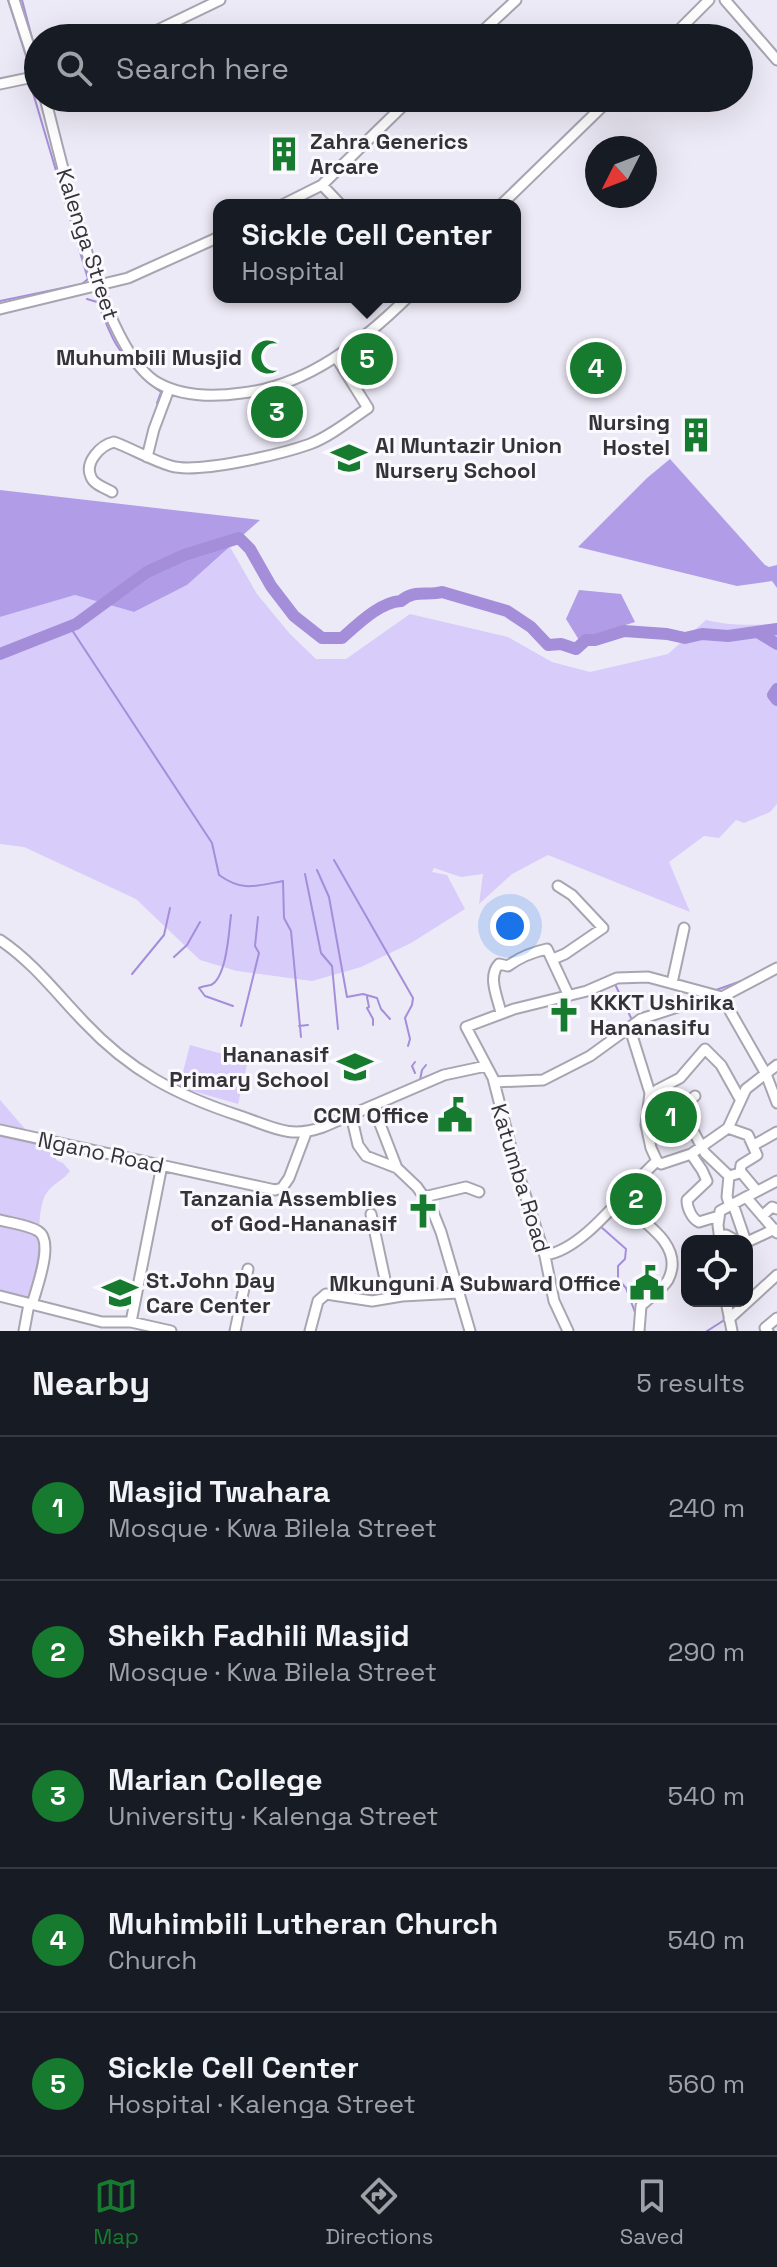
<!DOCTYPE html>
<meta charset="utf-8">
<style>
:root{--surface:#171b24;--page:#20242c;--text:#f1f3f6;--muted:#9ea1a6;--line:#363941;--accent:#167b2e}
body{margin:0;font-family:"Space Grotesk",sans-serif;background:var(--page);color:var(--text)}
.controls{position:absolute;right:24px;bottom:24px;display:grid;overflow:hidden;border-radius:16px;box-shadow:0 8px 32px #0002}
.controls button{width:72px;height:72px;display:grid;place-items:center;padding:0;border:0;border-bottom:2px solid var(--line);background:var(--surface);color:var(--text);font:40px sans-serif}
.compass{position:absolute;left:585px;top:136px;width:72px;height:72px;border-radius:50%;background:var(--surface);box-shadow:0 8px 32px #0002;rotate:228deg}
.you{position:absolute;left:510px;top:926px;width:28px;height:28px;margin:-20px;border:6px solid #fff;border-radius:50%;background:#1a73e8;box-shadow:0 0 0 12px #1a73e833}
.badge{display:grid;place-items:center;width:52px;height:52px;border-radius:50%;background:var(--accent);color:#fff;font-size:26px;font-weight:700}
.pin{position:absolute;translate:-50% -50%;border:4px solid #fff;box-shadow:0 2px 8px #0006}
.popup{position:absolute;left:213px;top:199px;width:308px;height:104px;box-sizing:border-box;display:grid;place-content:center;border-radius:16px;background:var(--surface);filter:drop-shadow(0 2px 6px #0005);font-size:26px;white-space:nowrap;color:var(--muted)}
.popup b{font-size:30px;color:var(--text)}
.popup::after{content:'';position:absolute;left:50%;top:100%;margin-left:-16px;border:16px solid transparent;border-top-color:var(--surface)}
.list{margin:0;padding:0;list-style:none}
h2{display:flex;justify-content:space-between;align-items:center;height:104px;margin:0;padding:0 32px;font-size:34px}
h2 small{font-size:26px;font-weight:400;color:var(--muted)}
.list li{display:grid;grid-template-columns:52px 1fr auto;gap:24px;align-items:center;box-sizing:border-box;height:144px;padding:0 32px;border-top:2px solid var(--line)}
.list b{display:block;font-size:30px;white-space:nowrap}
.list p{margin:0;font-size:26px;white-space:nowrap;color:var(--muted)}
.list em{font-size:26px;font-style:normal;color:var(--muted)}
.icon{flex:none;width:44px;height:44px;fill:none;stroke:currentColor;stroke-width:2;stroke-linecap:round;stroke-linejoin:round}
.map{position:relative;flex:none;width:777px;height:1331px;overflow:hidden}
.search{position:absolute;background:var(--surface);box-shadow:0 8px 32px #0002;left:24px;right:24px;top:24px;height:88px;display:flex;align-items:center;gap:20px;box-sizing:border-box;padding:0 28px;border-radius:44px;color:var(--muted);font-size:30px}
.sheet{height:824px;background:var(--surface)}
nav{display:flex;justify-content:space-around;align-items:center;box-sizing:border-box;height:112px;border-top:2px solid var(--line);background:var(--surface);font-size:22px;color:var(--muted)}
nav a{display:grid;justify-items:center;gap:4px}
nav .on{color:var(--accent)}
.map>svg:first-child{display:block}
.green{fill:#d8ccfb}
.forest{fill:#b19ce8}
.lines{fill:none;stroke-linecap:round;stroke-linejoin:round}
.stream{stroke:#a48eda;stroke-width:2}
.river{stroke:#a48eda;stroke-width:12}
.minor-casing{stroke:#a8a5b1;stroke-width:13}
.minor{stroke:#fff;stroke-width:9}
.labels{text-anchor:middle;stroke-width:6;stroke-linejoin:round;paint-order:stroke}
.poi-label{font-size:22px;font-weight:bold;fill:#353338;stroke:#faf9fe;text-anchor:end}
.street-label{font-size:22px;fill:#353338;stroke:#faf9fe}
</style>
<div class="map">
<svg width="777" height="1331" viewBox="0 0 777 1331">
<rect width="100%" height="100%" fill="#edeaf7"/>
<path class="green" d="M230,547L257,594L290,634L316,659H346L410,614L508,637L552,662L590,672L668,654L706,620C731,626 751,625 777,624V804L770,812L744,823L736,820L719,838L704,836L669,862L690,912L548,855L512,874L479,904L483,874L461,877L434,868L432,872L447,875L465,909L411,943L361,967L312,981L237,971L200,960L136,899L24,847L0,844V617L75,595L134,612L187,585Z
M190,1045L248,1061L238,1104L179,1087Z
M0,1100L32,1137L56,1150V1160L63,1163L70,1171C62,1182 50,1184 44,1198C32,1230 50,1276 26,1302L0,1297Z"/>
<path class="forest" d="M670,459L765,565L769,567L777,565V588L772,581L737,586L578,547L647,478Z
M0,490L260,520L187,585L134,612L75,595L0,617Z
M579,590L621,594L635,622L579,640L566,619Z"/>
<g class="lines">
<path class="stream" d="M8,0L27,59V67H25
M22,0L37,57
M87,299L97,302C104,316 108,331 116,344C127,362 144,381 161,392L157,403
M0,301L82,284L88,279L31,86
M70,627L212,843L219,875C243,892 255,886 283,881L284,918L291,931L301,1037
M334,860L413,998L412,1005L405,1018L410,1039L408,1046
M317,870L329,897L347,997L363,994L377,998L381,1009L390,1019
M305,874L321,953L332,966L338,1029
M231,915C229,930 227,977 211,985C207,986 203,986 199,988L205,996L233,1006
M174,957L187,945L200,922
M132,974L164,935L170,908
M614,982L632,1020
M716,990L747,979
M367,997L369,1007L367,1008L373,1019V1025
M742,1023L763,1059
M241,1026L259,953L255,946L258,917
M299,1026L308,1025
M415,1073L412,1066L415,1062
M772,1078L777,1088
M420,1080L422,1070L426,1065
M600,1226L626,1249L625,1259L618,1266V1279L626,1288L636,1315
M707,1331L726,1319"/>
<path class="river" d="M759,633L777,644
M0,654L76,624L147,572L184,555L239,538L250,549L271,586L294,616L322,638H342C358,624 380,602 401,601C414,589 428,596 442,592L507,611L531,627L548,645L561,644L576,649L586,640H595L624,631L667,634L685,638L702,634L728,636L777,629
M777,689L773,695L777,700"/>
<g class="minor-casing">
<path id="minor" d="M14,0L38,74
M725,0L777,60
M141,38L220,0
M475,38L516,0
M671,38L709,0
M0,84L38,76
M45,98C62,162 102,351 158,383C183,397 214,397 242,393C307,386 362,342 408,297
M322,185L341,205
M282,205L322,185L411,98
M501,205L611,98
M0,309L128,278L219,237
M147,457L154,429L169,389
M112,492C106,488 94,485 91,477C84,462 101,445 114,442C133,449 151,460 171,466C198,474 282,454 310,444C331,436 350,420 368,408L336,357
M0,940C33,962 57,994 84,1022C130,1071 176,1095 240,1116C273,1127 289,1139 323,1127L444,1075L486,1066
M553,959L565,954L603,928L572,895L558,886
M672,983L684,928
M722,997L766,1074L777,1103
M722,997L777,968
M501,1013C498,998 487,977 499,964L508,966C520,957 533,952 547,949L569,996
M630,1029L650,1093L646,1125L651,1148L657,1161
M494,1082L543,1080L590,1056L641,1019L711,996
M661,1089L670,1101L682,1110L705,1153L729,1176L727,1197L730,1206
M657,1090L680,1078L705,1049L721,1065L740,1099
M373,1106L397,1168
M680,1108L695,1096
M351,1115L358,1145L366,1156L397,1168L417,1187L431,1207L441,1232L470,1331
M728,1128L748,1135L757,1155L741,1165L740,1173L729,1176
M0,1130L275,1190L282,1188L289,1178L306,1133
M754,1145L777,1132
M691,1154L702,1170L707,1181L687,1200C687,1208 692,1219 699,1222L719,1216
M657,1161L661,1164L691,1154L728,1128L746,1089L777,1065
M741,1172L756,1190
M424,1197L466,1187L479,1192
M746,1197L777,1181
M620,1202C642,1221 686,1245 668,1280C662,1290 649,1298 641,1306L639,1331
M733,1204L745,1239
M371,1214L389,1298
M762,1216L772,1207L777,1209
M0,1220C11,1223 28,1225 38,1231C55,1241 36,1289 32,1305
M720,1236L726,1235L735,1240L746,1241
M720,1241L718,1225L720,1211L746,1197L777,1233
M747,1242L775,1229
M545,1255C585,1250 628,1186 657,1161
M0,1296L102,1322H131L171,1331
M726,1301L732,1331
M729,1319L777,1275
M131,1322L162,1165
M24,1331L29,1304
M235,1331L248,1269
M310,1331L318,1301L326,1294L372,1301L402,1296L458,1293
M568,1331L554,1301L545,1256L515,1163L493,1078L466,1027L514,1009L587,991L617,978L648,977L722,997
M768,1331L765,1328L777,1318"/>
</g>
<use href="#minor" class="minor"/>
</g>
<defs>
<g id="building-bare" transform="scale(2.76)"><path d="M-4-6H4V6H1V3H-1V6H-4ZM-2.5-4.3h1.7v1.8h-1.7ZM.8-4.3h1.7v1.8H.8ZM-2.5-1h1.7V.8h-1.7ZM.8-1h1.7V.8H.8Z" fill="#167b2e" stroke="#faf9fe" stroke-width="2.5" paint-order="stroke"/></g>
<g id="mosque-bare" transform="scale(2.76)"><path d="M3.5-4.9A6 6 0 1 0 3.5 4.9A5 5 0 1 1 3.5-4.9Z" fill="#167b2e" stroke="#faf9fe" stroke-width="2.5" paint-order="stroke"/></g>
<g id="school-bare" transform="scale(2.76)"><path d="M0-5L7-2L0 1L-7-2ZM-4 1L0 2.5L4 1V4Q0 6-4 4Z" fill="#167b2e" stroke="#faf9fe" stroke-width="2.5" paint-order="stroke"/></g>
<g id="church-bare" transform="scale(2.76)"><path d="M-1.2-6h2.4v3.5h3.3v2.4h-3.3V6h-2.4V-.1h-3.3v-2.4h3.3Z" fill="#167b2e" stroke="#faf9fe" stroke-width="2.5" paint-order="stroke"/></g>
<g id="civic-bare" transform="scale(2.76)"><path d="M-.6-6.5H3V-4.5H.6V-3L4-1V1h2V6H-6V1h2V-1L-.6-3ZM-1.2 2.5V6h2.4V2.5Z" fill="#167b2e" stroke="#faf9fe" stroke-width="2.5" paint-order="stroke"/></g>
</defs>
<g fill-rule="evenodd">
<use href="#building-bare" x="284" y="154"/>
<use href="#mosque-bare" x="268" y="357"/>
<use href="#building-bare" x="696" y="435"/>
<use href="#school-bare" x="349" y="458"/>
<use href="#church-bare" x="564" y="1015"/>
<use href="#school-bare" x="355" y="1067"/>
<use href="#civic-bare" x="455" y="1115"/>
<use href="#church-bare" x="423" y="1211"/>
<use href="#civic-bare" x="647" y="1283"/>
<use href="#school-bare" x="120" y="1293"/>
</g>
<g class="labels">
<g class="poi-label">
<text x="310" y="149" text-anchor="start">Zahra Generics<tspan x="310" dy="25">Arcare</tspan></text>
<text x="242" y="365">Muhumbili Musjid</text>
<text x="670" y="430">Nursing<tspan x="670" dy="25">Hostel</tspan></text>
<text x="375" y="453" text-anchor="start">Al Muntazir Union<tspan x="375" dy="25">Nursery School</tspan></text>
<text x="590" y="1010" text-anchor="start">KKKT Ushirika<tspan x="590" dy="25">Hananasifu</tspan></text>
<text x="329" y="1062">Hananasif<tspan x="329" dy="25">Primary School</tspan></text>
<text x="429" y="1123">CCM Office</text>
<text x="397" y="1206">Tanzania Assemblies<tspan x="397" dy="25">of God-Hananasif</tspan></text>
<text x="146" y="1288" text-anchor="start">St.John Day<tspan x="146" dy="25">Care Center</tspan></text>
<text x="621" y="1291">Mkunguni A Subward Office</text>
</g>
<g class="street-label">
<text transform="translate(88 244) rotate(72)" y="8">Kalenga Street</text>
<text transform="translate(101 1152) rotate(12)" y="8">Ngano Road</text>
<text transform="translate(521 1178) rotate(73)" y="8">Katumba Road</text>
</g>
</g>
</svg>
<div class="controls">
<button><svg class="icon" aria-label="locate" viewBox="0 0 24 24"><circle cx="12" cy="12" r="6"/><path d="M12 2v4M12 18v4M2 12h4M18 12h4"/></svg></button>
</div>
<svg class="compass" viewBox="-18 -18 36 36"><path d="M0-13l5 13h-10z" fill="#e53935"/><path d="M0 13l5-13h-10z" fill="#9ea1a6"/></svg>
<div class="you"></div>
<div class="pin badge" style="left:671px;top:1117px">1</div>
<div class="pin badge" style="left:636px;top:1199px">2</div>
<div class="pin badge" style="left:277px;top:412px">3</div>
<div class="pin badge" style="left:596px;top:368px">4</div>
<div class="pin badge" style="left:367px;top:359px">5</div>
<div class="popup"><b>Sickle Cell Center</b>Hospital</div>
<div class="search"><svg class="icon" aria-label="search" viewBox="0 0 24 24"><circle cx="10" cy="10" r="6"/><path d="M15 15l6 6"/></svg>Search here</div>
</div>
<section class="sheet">
<h2>Nearby<small>5 results</small></h2>
<ul class="list">
<li><span class="badge">1</span><div><b>Masjid Twahara</b><p>Mosque · Kwa Bilela Street</p></div><em>240 m</em></li>
<li><span class="badge">2</span><div><b>Sheikh Fadhili Masjid</b><p>Mosque · Kwa Bilela Street</p></div><em>290 m</em></li>
<li><span class="badge">3</span><div><b>Marian College</b><p>University · Kalenga Street</p></div><em>540 m</em></li>
<li><span class="badge">4</span><div><b>Muhimbili Lutheran Church</b><p>Church</p></div><em>540 m</em></li>
<li><span class="badge">5</span><div><b>Sickle Cell Center</b><p>Hospital · Kalenga Street</p></div><em>560 m</em></li>
</ul>
</section>
<nav>
<a class="on"><svg class="icon" aria-label="map" viewBox="0 0 24 24"><path d="M3 6l6-2 6 2 6-2v14l-6 2-6-2-6 2zM9 4v14M15 6v14"/></svg>Map</a>
<a><svg class="icon" aria-label="directions" viewBox="0 0 24 24"><path d="M12 3l9 9-9 9-9-9zM9 14v-3h6M13 9l2 2-2 2"/></svg>Directions</a>
<a><svg class="icon" aria-label="saved" viewBox="0 0 24 24"><path d="M7 4h10v16l-5-4-5 4z"/></svg>Saved</a>
</nav>
